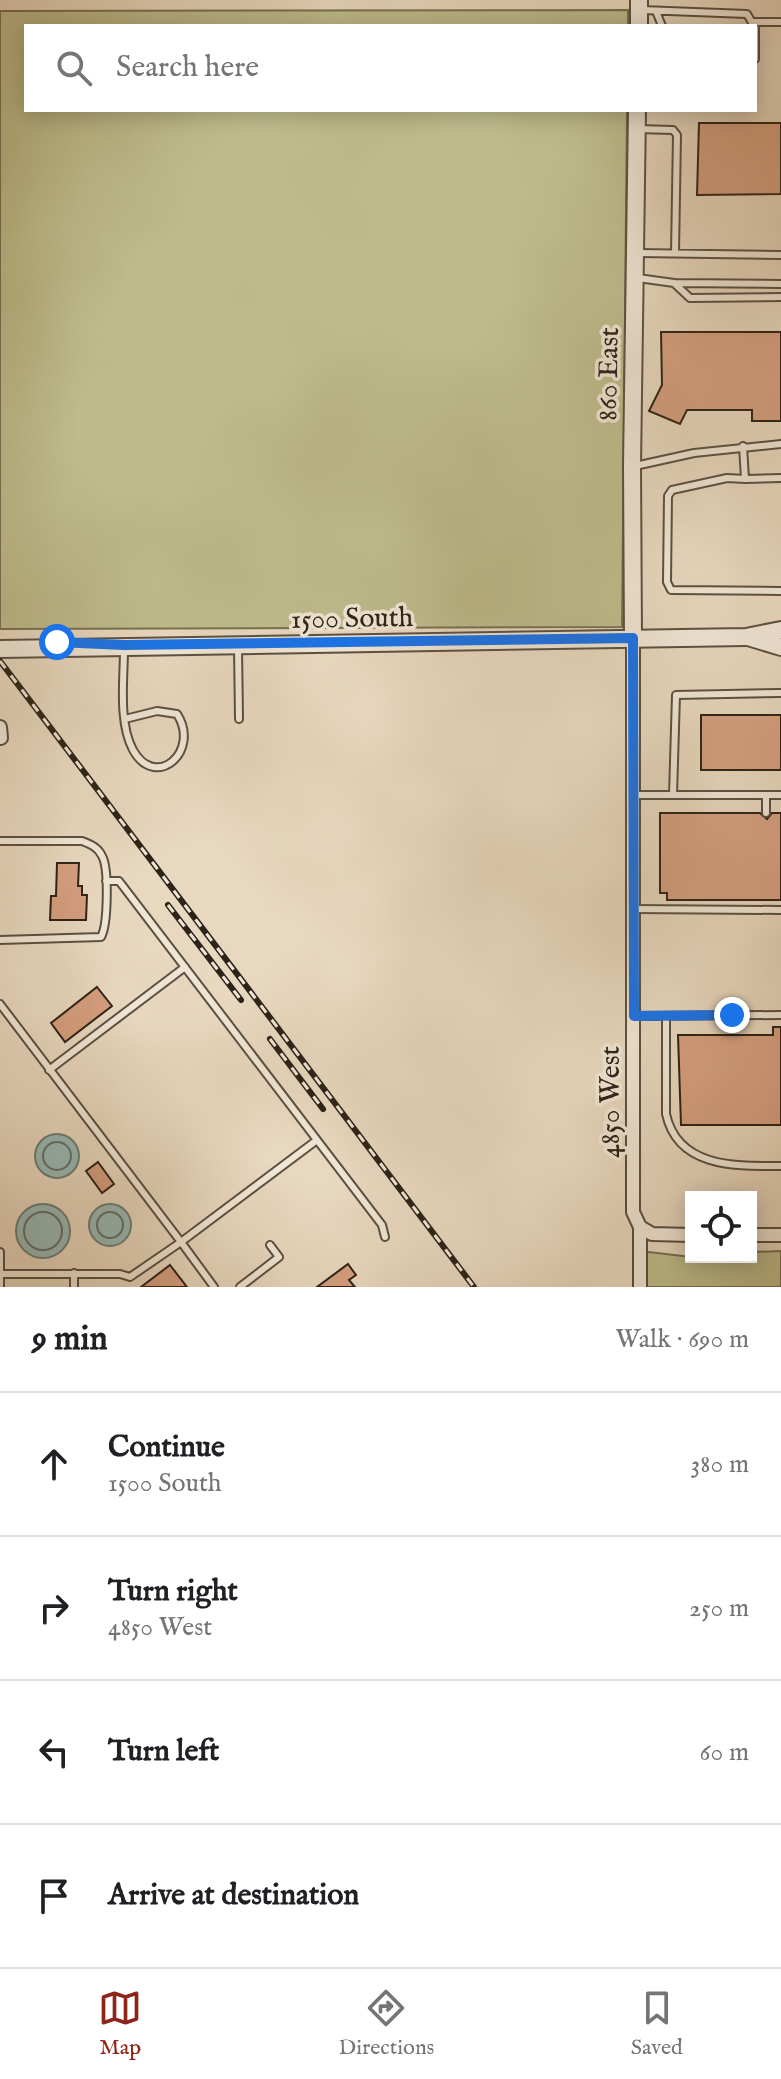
<!DOCTYPE html>
<meta charset="utf-8">
<style>
:root{--surface:#fff;--page:#f2f2f2;--text:#202124;--muted:#757577;--line:#e0e0e0;--accent:#8f2418}
body{margin:0;font-family:"IM FELL English",serif;background:var(--page);color:var(--text)}
.controls{position:absolute;right:24px;bottom:24px;display:grid;overflow:hidden;border-radius:0px;box-shadow:0 4px 20px #0003}
.controls button{width:72px;height:72px;display:grid;place-items:center;padding:0;border:0;border-bottom:2px solid var(--line);background:var(--surface);color:var(--text);font:40px sans-serif}
.stop{position:absolute;width:24px;height:24px;margin:-18px;border:6px solid #1a73e8;border-radius:50%;background:#fff}
.stop.end{background:#1a73e8;border-color:#fff;box-shadow:0 2px 8px #0008}
.list{margin:0;padding:0;list-style:none}
h2{display:flex;justify-content:space-between;align-items:center;height:104px;margin:0;padding:0 32px;font-size:34px}
h2 small{font-size:26px;font-weight:400;color:var(--muted)}
.list li{display:grid;grid-template-columns:52px 1fr auto;gap:24px;align-items:center;box-sizing:border-box;height:144px;padding:0 32px;border-top:2px solid var(--line)}
.list b{display:block;font-size:30px;white-space:nowrap}
.list p{margin:0;font-size:26px;white-space:nowrap;color:var(--muted)}
.list em{font-size:26px;font-style:normal;color:var(--muted)}
.icon{flex:none;width:44px;height:44px;fill:none;stroke:currentColor;stroke-width:2;stroke-linecap:round;stroke-linejoin:round}
.map{position:relative;flex:none;width:781px;height:1287px;overflow:hidden}
.search{position:absolute;background:var(--surface);box-shadow:0 4px 20px #0003;left:24px;right:24px;top:24px;height:88px;display:flex;align-items:center;gap:20px;box-sizing:border-box;padding:0 28px;border-radius:0px;color:var(--muted);font-size:30px}
.sheet{height:680px;background:var(--surface)}
nav{display:flex;justify-content:space-around;align-items:center;box-sizing:border-box;height:112px;border-top:2px solid var(--line);background:var(--surface);font-size:22px;color:var(--muted)}
nav a{display:grid;justify-items:center;gap:4px}
nav .on{color:var(--accent)}
.map>svg:first-child{display:block}
.green{fill:#bebc8c;stroke:#767052;stroke-width:2}
.water{fill:#98b9b6;stroke:#6d7d77;stroke-width:2}
.lines{fill:none;stroke-linecap:round;stroke-linejoin:round}
.shore{stroke:#626e67;stroke-width:2}
.building{fill:#d59f7f;stroke:#2d2318;stroke-width:2}
.service-casing{stroke:#5c5042;stroke-width:10}
.minor-casing{stroke:#5c5042;stroke-width:16}
.tertiary-casing{stroke:#5c5042;stroke-width:20}
.service{stroke:#f0e6d5;stroke-width:6}
.minor{stroke:#f0e6d5;stroke-width:12}
.tertiary{stroke:#f0e6d5;stroke-width:16}
.rail-casing{stroke:#2d2318;stroke-width:6}
.rail{stroke:#f0e6d5;stroke-width:3;stroke-dasharray:9;stroke-linecap:butt}
.route{stroke:#1a73e8;stroke-width:10}
.labels{text-anchor:middle;stroke-width:7;stroke-linejoin:round;paint-order:stroke}
.street-label{font-size:28px;fill:#2d2318;stroke:#f0e6d5}
</style>
<div class="map">
<svg width="781" height="1287" viewBox="0 0 781 1287">
<rect width="100%" height="100%" fill="#e8d8bf"/>
<filter id="stains"><feTurbulence type="fractalNoise" baseFrequency=".0025" numOctaves="4"/><feColorMatrix values="0 0 0 0 .2 0 0 0 0 .09 0 0 0 0 .02 0 0 0 .5 -.17"/></filter>
<radialGradient id="worn" r=".72"><stop offset=".6" stop-color="#630" stop-opacity="0"/><stop offset="1" stop-color="#630" stop-opacity=".3"/></radialGradient>
<path class="green" d="M628,10V26H26V110H627L622,627L0,629V11Z
M781,1251V1287H642V1255L649,1252L691,1257H751V1252Z"/>
<path class="water" d="M35 1156a22 22 0 1 1 44 0a22 22 0 1 1-44 0Z
M16 1231a27 27 0 1 1 54 0a27 27 0 1 1-54 0Z
M89 1225a21 21 0 1 1 42 0a21 21 0 1 1-42 0Z"/>
<g class="lines">
<path class="shore" d="M43 1156a14 14 0 1 1 28 0a14 14 0 1 1-28 0Z
M24 1231a19 19 0 1 1 38 0a19 19 0 1 1-38 0Z
M97 1225a13 13 0 1 1 26 0a13 13 0 1 1-26 0Z"/>
</g>
<path class="building" d="M699,123H781V194L697,195Z
M661,332H781V421H752V410H687L680,424L649,411L662,385Z
M701,715H781V770H701Z
M660,813H760L767,819L772,813H781V900H667V893H660Z
M57,863H79L78,886H82V895H87L86,920H50L51,896H56Z
M97,987L112,1006L65,1042L51,1023Z
M773,1027H781V1125H681L678,1035H773Z
M98,1162L114,1184L102,1193L86,1171Z
M348,1264L356,1275L349,1280L355,1287H317Z
M170,1265L187,1287H141Z"/>
<g class="lines">
<g class="service-casing">
<path id="service" d="M642,10L747,14L754,26
M656,11L662,26
M753,22H781
M755,28V59
M637,129L673,130L677,135L675,253
M639,253L781,255
M638,278L674,283L690,298L781,297
M674,283L781,284
M743,446L745,479L727,478L672,490L668,496L667,582L671,590L781,591
M635,466L694,453L781,444
M745,479L781,478
M238,648L239,719
M124,649C124,679 118,722 133,750C156,791 201,751 177,714L157,711L125,719
M634,795H781
M673,795L676,695L781,693
M766,795V813
M0,841H82C90,844 98,847 102,856C109,868 108,925 101,937L0,940
M106,881H119L382,1225L385,1237
M634,909L781,910
M0,1004L181,1242L317,1140
M634,1016L781,1015
M666,1016V1114C678,1169 738,1166 781,1166
M49,1070L185,967
M0,1252V1287
M74,1273V1287
M0,1274H120L130,1277L181,1242L214,1287
M240,1287L279,1257L270,1245"/>
</g>
<g class="minor-casing">
<path id="minor" d="M633,638V1212L640,1227V1287
M0,727L1,738
M640,1227L652,1234L691,1235
M751,1235H781"/>
</g>
<g class="tertiary-casing">
<path id="tertiary" d="M639,26V0
M748,637L781,647
M633,638L632,466L637,110
M0,649L746,637L781,630"/>
</g>
<use href="#service" class="service"/>
<use href="#minor" class="minor"/>
<use href="#tertiary" class="tertiary"/>
<g class="rail-casing">
<path id="rail" d="M0,661L474,1287
M168,905L241,1000
M270,1039L323,1109"/>
</g>
<use href="#rail" class="rail"/>
</g>
<g class="lines">
<path class="route" d="M57,642L124,645L633,638L634,1016L732,1015"/>
</g>
<g class="labels">
<g class="street-label">
<text transform="translate(607 374) rotate(-89)" y="10">860 East</text>
<text transform="translate(352 617) rotate(-1)" y="10">1500 South</text>
<text transform="translate(609 1102) rotate(-90)" y="10">4850 West</text>
</g>
</g>
<rect width="100%" height="100%" filter="url(#stains)"/>
<rect width="100%" height="100%" fill="url(#worn)"/>
</svg>
<div class="controls">
<button><svg class="icon" aria-label="locate" viewBox="0 0 24 24"><circle cx="12" cy="12" r="6"/><path d="M12 2v4M12 18v4M2 12h4M18 12h4"/></svg></button>
</div>
<div class="stop" style="left:57px;top:642px"></div>
<div class="stop end" style="left:732px;top:1015px"></div>
<div class="search"><svg class="icon" aria-label="search" viewBox="0 0 24 24"><circle cx="10" cy="10" r="6"/><path d="M15 15l6 6"/></svg>Search here</div>
</div>
<section class="sheet">
<h2>9 min<small>Walk · 690 m</small></h2>
<ul class="list">
<li><svg class="icon" aria-label="ahead" viewBox="0 0 24 24"><path d="M12 20V5M6 11l6-6 6 6"/></svg><div><b>Continue</b><p>1500 South</p></div><em>380 m</em></li>
<li><svg class="icon" aria-label="right" viewBox="0 0 24 24"><path d="M7 20v-9h11M14 6l5 5-5 5"/></svg><div><b>Turn right</b><p>4850 West</p></div><em>250 m</em></li>
<li><svg class="icon" aria-label="left" viewBox="0 0 24 24"><path d="M17 20v-9H6M10 6l-5 5 5 5"/></svg><div><b>Turn left</b></div><em>60 m</em></li>
<li><svg class="icon" aria-label="arrive" viewBox="0 0 24 24"><path d="M6 21V4h12l-3 4 3 4H6"/></svg><div><b>Arrive at destination</b></div></li>
</ul>
</section>
<nav>
<a class="on"><svg class="icon" aria-label="map" viewBox="0 0 24 24"><path d="M3 6l6-2 6 2 6-2v14l-6 2-6-2-6 2zM9 4v14M15 6v14"/></svg>Map</a>
<a><svg class="icon" aria-label="directions" viewBox="0 0 24 24"><path d="M12 3l9 9-9 9-9-9zM9 14v-3h6M13 9l2 2-2 2"/></svg>Directions</a>
<a><svg class="icon" aria-label="saved" viewBox="0 0 24 24"><path d="M7 4h10v16l-5-4-5 4z"/></svg>Saved</a>
</nav>
